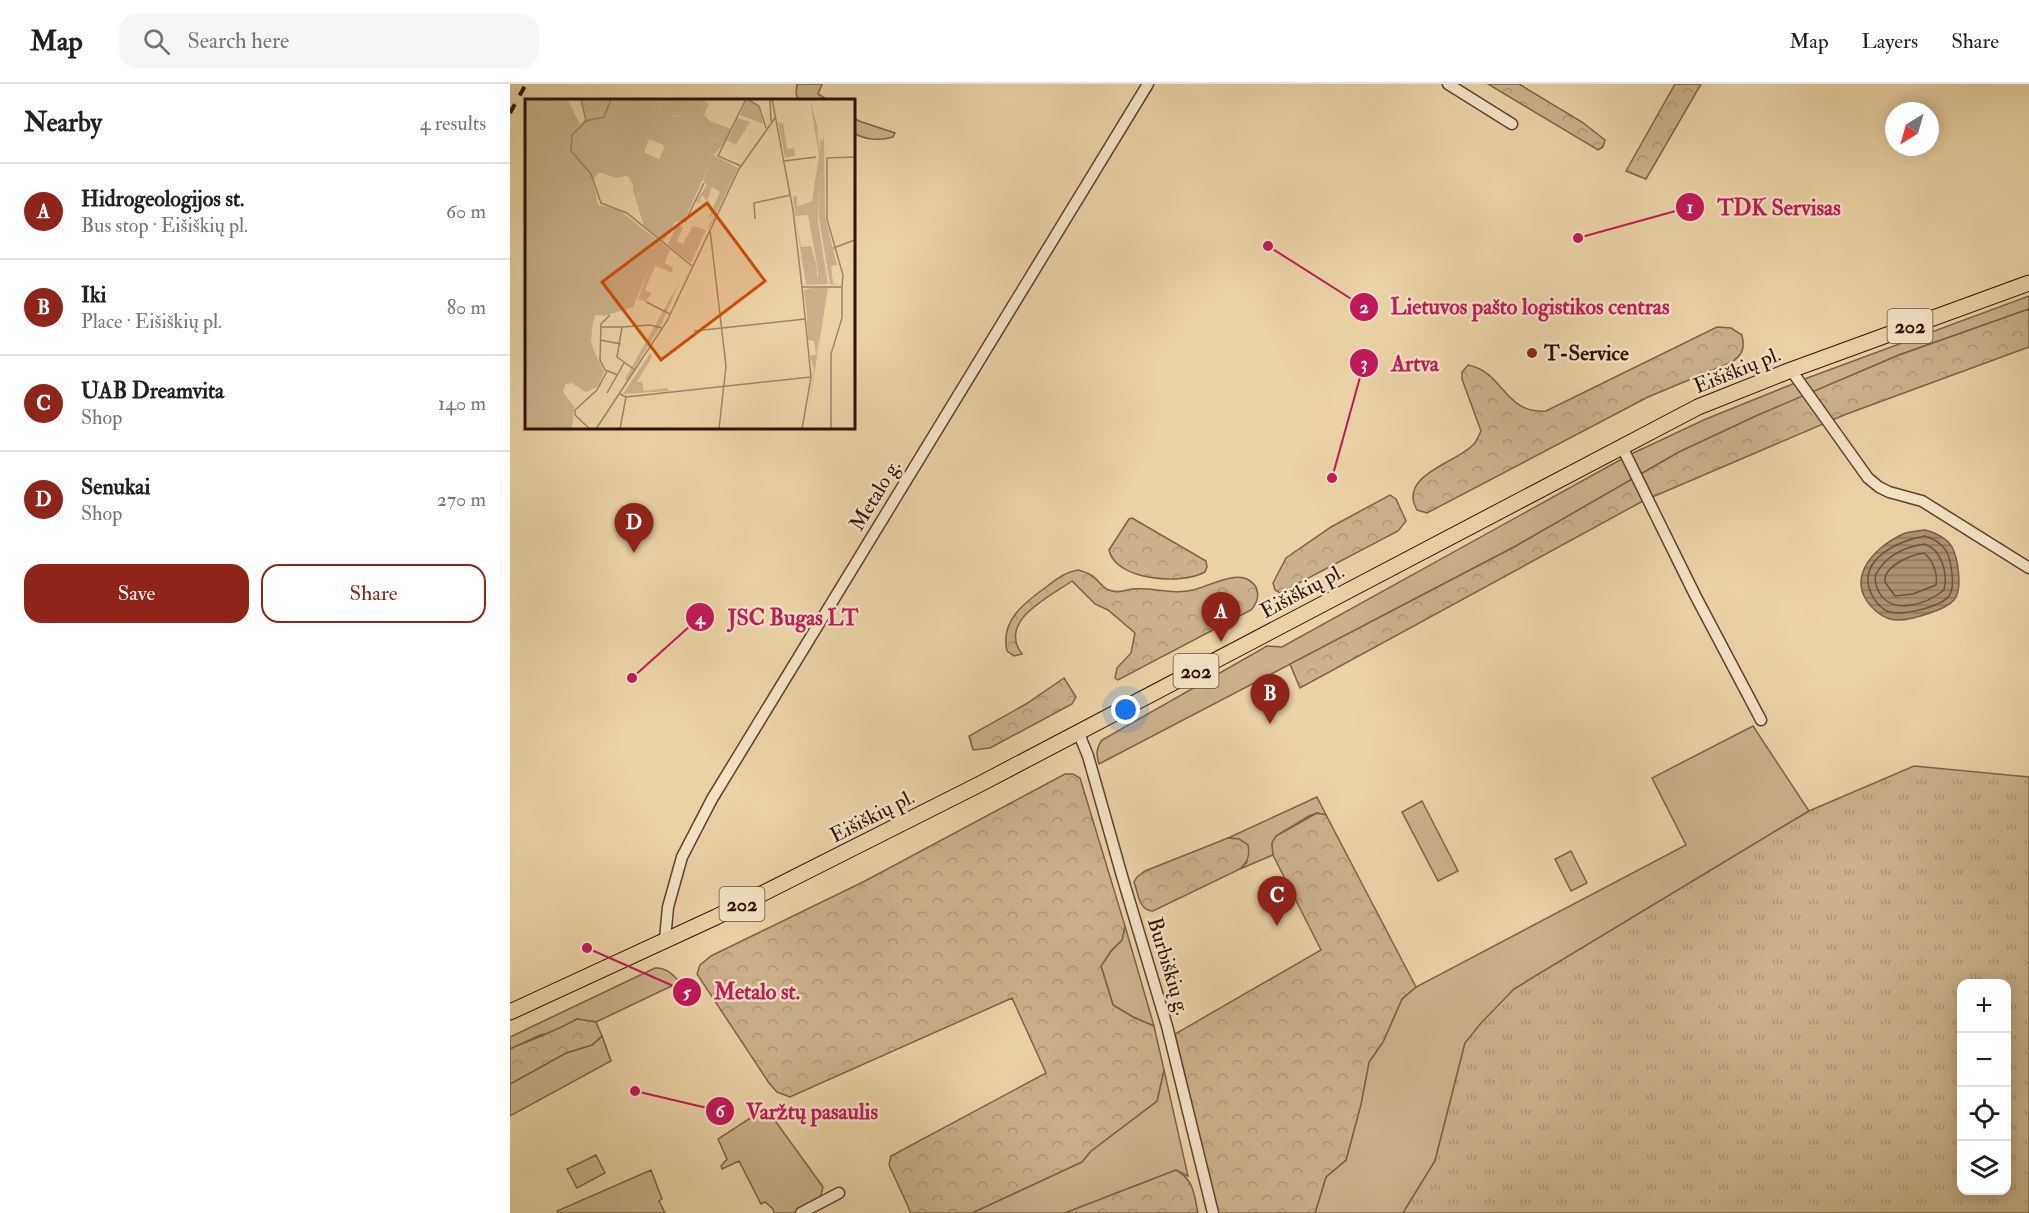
<!DOCTYPE html>
<meta charset="utf-8">
<style>
:root{--surface:#fff;--page:#f6f6f6;--text:#202124;--muted:#757577;--line:#e0e0e0;--accent:#8f2418}
body{margin:0;font-family:"IM FELL Double Pica",serif;background:var(--page);color:var(--text)}
.controls{position:absolute;right:18px;bottom:18px;display:grid;overflow:hidden;border-radius:12px;box-shadow:0 3px 15px #0003}
.controls button{width:54px;height:54px;display:grid;place-items:center;padding:0;border:0;border-bottom:2px solid var(--line);background:var(--surface);color:var(--text);font:30px sans-serif}
.compass{position:absolute;left:1375px;top:18px;width:54px;height:54px;border-radius:50%;background:var(--surface);box-shadow:0 3px 15px #0003;rotate:217deg}
.you{position:absolute;left:616px;top:626px;width:21px;height:21px;margin:-15px;border:4px solid #fff;border-radius:50%;background:#1a73e8;box-shadow:0 0 0 9px #1a73e833}
.badge{display:grid;place-items:center;width:39px;height:39px;border-radius:50%;background:var(--accent);color:#fff;font-size:20px;font-weight:700}
.pin{position:absolute;translate:-50% -50px;filter:drop-shadow(0 2px 3px #0008)}
.pin::after{content:'';position:absolute;top:32px;width:21px;height:18px;background:inherit;clip-path:polygon(0 0,100% 0,50% 100%)}
.list{margin:0;padding:0;list-style:none}
h2{display:flex;justify-content:space-between;align-items:center;height:78px;margin:0;padding:0 24px;font-size:26px}
h2 small{font-size:20px;font-weight:400;color:var(--muted)}
.list li{display:grid;grid-template-columns:39px 1fr auto;gap:18px;align-items:center;box-sizing:border-box;height:96px;padding:0 24px;border-top:2px solid var(--line)}
.list b{display:block;font-size:22px;white-space:nowrap}
.list p{margin:0;font-size:20px;white-space:nowrap;color:var(--muted)}
.list em{font-size:20px;font-style:normal;color:var(--muted)}
.actions{display:flex;gap:12px;padding:18px 24px}
.actions a{flex:1;padding:14px 0;border:2px solid var(--accent);border-radius:18px;text-align:center;font-size:21px;color:var(--accent)}
.actions .main{background:var(--accent);color:#fff}
.icon{flex:none;width:33px;height:33px;fill:none;stroke:currentColor;stroke-width:2;stroke-linecap:round;stroke-linejoin:round}
.map{position:relative;flex:none;width:1519px;height:1129px;overflow:hidden}
header{display:flex;align-items:center;gap:36px;box-sizing:border-box;height:84px;padding:0 30px;background:var(--surface);border-bottom:2px solid var(--line)}
header strong{font-size:28px}
nav{display:flex;gap:33px;margin-inline-start:auto;font-size:21px}
.search{width:420px;height:54px;background:var(--page);display:flex;align-items:center;gap:15px;box-sizing:border-box;padding:0 21px;border-radius:18px;color:var(--muted);font-size:22px}
main{display:flex}
aside{flex:1;background:var(--surface)}
.map>svg:first-child{display:block}
.grass{fill:#cab189;stroke:#7e6246;stroke-width:1.5}
.forest{fill:url(#forest-crowns);stroke:#7e6246;stroke-width:1.5}
.park{fill:url(#park-tufts);stroke:#7e6246;stroke-width:1.5;fill-rule:evenodd}
.water{fill:url(#water-rules);stroke:#7a5e44;stroke-width:1.5}
.lines{fill:none;stroke-linecap:round;stroke-linejoin:round}
.shore{stroke:#6e5239;stroke-width:1.5}
.street-casing{stroke:#5f422c;stroke-width:13}
.primary-casing{stroke:#311204;stroke-width:17}
.street{stroke:#f1e2c4;stroke-width:10}
.primary{stroke:#e9d2a4;stroke-width:15}
.rail{stroke:#311204;stroke-width:4;stroke-dasharray:10 10;stroke-linecap:butt}
.poi-dot{fill:#8f2418;stroke:#f1e2c4;stroke-width:2}
.labels{text-anchor:middle;stroke-width:5;stroke-linejoin:round;paint-order:stroke}
.shield{fill:#f1e2c4;stroke:#6b503e;stroke-width:1.5}
.shield-label{font-size:20px;font-weight:bold;fill:#311204}
.poi-label{font-size:21px;font-weight:bold;fill:#311204;stroke:#f1e2c4;text-anchor:start}
.street-label{font-size:21px;fill:#311204;stroke:#f1e2c4}
.inset-road{fill:none;stroke:#9f8564;stroke-width:1.5}
.view{fill:#cd4e0b;fill-opacity:0.15;stroke:#cd4e0b;stroke-width:3}
.inset-edge{fill:none;stroke:#311204;stroke-width:3}
.leader{fill:none;stroke:#c2185b;stroke-width:2}
.callout-dot{fill:#c2185b;stroke:#f1e2c4;stroke-width:2}
.mark-label{font-size:18px;text-anchor:middle;font-weight:bold;fill:#fff}
.callout-label{font-size:22px;text-anchor:middle;font-weight:bold;fill:#c2185b;stroke:#f1e2c4;stroke-width:5;stroke-linejoin:round;paint-order:stroke}
</style>
<header>
<strong>Map</strong>
<div class="search"><svg class="icon" aria-label="search" viewBox="0 0 24 24"><circle cx="10" cy="10" r="6"/><path d="M15 15l6 6"/></svg>Search here</div>
<nav><a>Map</a><a>Layers</a><a>Share</a></nav>
</header>
<main>
<aside>
<h2>Nearby<small>4 results</small></h2>
<ul class="list">
<li><span class="badge">A</span><div><b>Hidrogeologijos st.</b><p>Bus stop · Eišiškių pl.</p></div><em>60 m</em></li>
<li><span class="badge">B</span><div><b>Iki</b><p>Place · Eišiškių pl.</p></div><em>80 m</em></li>
<li><span class="badge">C</span><div><b>UAB Dreamvita</b><p>Shop</p></div><em>140 m</em></li>
<li><span class="badge">D</span><div><b>Senukai</b><p>Shop</p></div><em>270 m</em></li>
</ul>
<div class="actions"><a class="main">Save</a><a>Share</a></div>
</aside>
<div class="map">
<svg width="1519" height="1129" viewBox="0 0 1519 1129">
<defs>
<pattern id="forest-crowns" width="20" height="18" patternUnits="userSpaceOnUse" patternTransform="scale(1.5)"><rect width="20" height="18" fill="#cab189"/><path d="M2 6a3 3 0 1 1 6 0M12 15a3 3 0 1 1 6 0" fill="none" stroke="#ae9775"/></pattern>
<pattern id="park-tufts" width="24" height="20" patternUnits="userSpaceOnUse" patternTransform="scale(1.5)"><rect width="24" height="20" fill="#cab189"/><path d="M3 7l-1-3M5 7V3M7 7l1-3M15 17l-1-3M17 17v-4M19 17l1-3" fill="none" stroke="#ae9775"/></pattern>
<pattern id="water-rules" width="6" height="5" patternUnits="userSpaceOnUse" patternTransform="scale(1.5)"><rect width="6" height="5" fill="#aa916e"/><path d="M0 2.5h6" fill="none" stroke="#8b7558"/></pattern>
</defs>
<rect width="100%" height="100%" fill="#e9d2a4"/>
<filter id="stains"><feTurbulence type="fractalNoise" baseFrequency=".00333" numOctaves="4"/><feColorMatrix values="0 0 0 0 .2 0 0 0 0 .09 0 0 0 0 .02 0 0 0 .5 -.17"/></filter>
<radialGradient id="worn" r=".72"><stop offset=".6" stop-color="#630" stop-opacity="0"/><stop offset="1" stop-color="#630" stop-opacity=".3"/></radialGradient>
<path class="grass" d="M287,0H312L308,10L318,16H289L286,10Z
M344,34L349,37L385,49L383,53C370,57 355,56 344,49Z
M1519,212V225L1389,271L1249,331L1169,368L1006,462L589,680C586,671 586,664 592,656L757,562L772,563L1119,371L1196,335L1300,293Z
M1243,642L1299,727L1004,905L955,959L925,1077L893,1129H805L816,1093L836,1076L851,1020L859,978L873,958L892,915L906,903L1176,761L1142,694Z
M807,713L816,731L807,729L799,732L766,752L762,759L763,771L730,785L737,778L729,755L718,754Z
M912,717L948,787L928,797L892,728Z
M1061,767L1077,799L1061,807L1045,775Z
M615,842L644,942L623,933L603,921L591,882L601,867L612,856Z
M145,884C156,883 163,891 170,898L86,938L67,935L45,948L30,951L0,965V953Z
M92,952L101,977L0,1032V1000L56,969L82,961Z
M654,986L678,1092L666,1086L555,1129H462L572,1078L581,1067L647,1017Z
M251,1027L261,1031L313,1103L310,1115L284,1129H264L263,1125L255,1118L251,1120L229,1077L212,1085L211,1082L217,1075L208,1055Z
M86,1071L95,1089L67,1104L57,1085Z
M141,1086L152,1115L149,1117L155,1129H48L47,1127Z"/>
<path class="forest" d="M978,0H1009L1072,38L1095,56L1093,63L1088,66Z
M1165,0H1191L1136,95L1116,87Z
M1519,225V263L1334,331L1133,417L790,604L780,580L1006,462L1169,368L1248,331L1389,271Z
M1207,243L1221,244L1232,251C1235,264 1233,270 1222,278L1138,313L917,429L907,426C887,391 947,379 964,360C967,356 969,351 971,347L952,295V288L958,281C994,288 994,330 1036,327Z
M880,411L886,415L896,437L888,447L770,509L765,506L763,499L776,474L821,443Z
M622,434L696,477L697,483L695,488C672,501 606,497 599,466L619,435Z
M568,486C572,487 578,489 581,491C588,495 592,504 599,506C607,510 615,506 622,505C643,503 662,511 683,506C696,503 724,488 737,495C751,502 750,516 741,526L608,596L605,594L607,584L621,569L625,549L598,526L585,520L562,497C539,513 487,537 512,570L504,572L497,567C490,537 514,519 536,503C547,495 555,488 568,486Z
M554,594L566,613L562,620L480,664L463,666L459,652L516,620Z
M555,690H563L570,694L615,842L612,856L601,867L591,882L603,921L623,933L644,942L654,986L647,1017L581,1067L572,1078L462,1129H401L379,1081L381,1072L536,989L502,914L280,1013L267,1008L259,999L187,890L190,881L201,872L355,797Z
M807,729L816,731L906,903L892,915L873,958L859,978L851,1020L836,1076L816,1093L805,1129H708L665,950L811,866L763,771L762,759L766,752Z
M718,754L729,755L738,761C740,772 738,777 730,785L643,827C629,827 628,809 624,798L627,793L635,787Z
M67,935L86,938L92,952L82,961L56,969L0,1000V965C23,955 46,947 67,935Z
M666,1086C684,1096 684,1110 688,1129H555Z"/>
<path class="park" d="M1404,682L1519,693V1129H893L925,1077L955,959L971,939L1004,905L1299,727ZM1452,900H1496V1106H1452Z"/>
<path class="water" d="M1415,446C1424,448 1437,454 1442,463C1448,474 1453,506 1444,516C1436,526 1401,536 1388,536C1380,536 1373,533 1367,528C1332,498 1361,465 1393,450C1399,447 1408,447 1415,446Z"/>
<g class="lines">
<path class="shore" d="M1415,452C1422,454 1429,458 1434,464C1441,471 1446,503 1439,512C1430,523 1388,534 1375,526C1369,522 1364,516 1361,509C1346,476 1389,456 1415,452Z
M1414,460C1432,465 1438,490 1434,506C1417,520 1382,532 1369,508C1366,502 1364,496 1366,490C1376,472 1395,463 1414,460Z
M1414,469C1423,476 1428,490 1426,501L1403,510L1385,512L1375,498C1373,482 1401,471 1414,469Z"/>
<g class="street-casing">
<path id="street" d="M938,0L1002,40
M1281,286L1358,394L1369,403L1379,408L1412,417L1519,484
M1112,363L1185,511L1251,636
M569,650L578,672L612,792L657,942L703,1129
M155,855L158,823L172,773L202,715L638,0
M291,1129L329,1109"/>
</g>
<g class="primary-casing">
<path id="primary" d="M0,928L206,833L470,700L1188,323L1281,286L1519,199"/>
</g>
<use href="#street" class="street"/>
<use href="#primary" class="primary"/>
<path class="rail" d="M0,29L16,0"/>
</g>
<circle class="poi-dot" cx="1022" cy="269" r="6"/>
<g class="labels">
<g class="shield">
<rect x="1377.5" y="225" width="45" height="34" rx="4.5"/>
<rect x="663.5" y="570" width="45" height="34" rx="4.5"/>
<rect x="209.5" y="803" width="45" height="34" rx="4.5"/>
</g>
<g class="shield-label">
<text x="1400" y="249">202</text>
<text x="686" y="594">202</text>
<text x="232" y="827">202</text>
</g>
<g class="poi-label">
<text x="1034" y="276">T-Service</text>
</g>
<g class="street-label">
<text transform="translate(1227 286) rotate(-22)" y="7">Eišiškių pl.</text>
<text transform="translate(365 411) rotate(-59)" y="7">Metalo g.</text>
<text transform="translate(792 507) rotate(-28)" y="7">Eišiškių pl.</text>
<text transform="translate(362 732) rotate(-27)" y="7">Eišiškių pl.</text>
<text transform="translate(659 882) rotate(73)" y="7">Burbiškių g.</text>
</g>
</g>
<g transform="translate(15 15)">
<rect width="330" height="330" fill="#e9d2a4"/>
<path d="M133,0H139L105,80L107,88L129,92L124,104L113,94L111,101L104,78L100,77ZM172,0H181L163,38V28L146,18L170,15ZM222,0L234,8L238,25L215,16ZM285,0L292,27L295,57L293,124L303,185L280,186L293,178V171L283,116L270,117L268,98L272,97V108L287,102L294,57ZM185,22L206,30L199,44L183,38L180,31ZM253,23L258,24L262,50L269,49L270,57L260,59ZM299,36L300,117L312,166L306,167L308,184L314,186L305,185L294,119L295,39L298,42ZM188,56L213,69L184,129H182L192,112L183,120L195,93L187,88L182,102L177,96L174,102L180,106L171,102L182,86L178,81ZM114,127L121,132L131,165L120,191L126,194L121,203L113,200L125,168ZM286,189H303L283,314L289,270L285,257L292,255L294,241L285,236L293,231L282,224V218L297,215L294,193ZM125,254L127,258L112,283H117L119,292L142,289L144,292L98,295Z" fill="#cab189"/>
<path d="M0,0H42L55,25L61,20L57,0H133L100,77L91,79L74,73L68,81L73,106L94,111L114,127L125,168L109,205L81,216H70L63,239L79,273L72,288L61,293L47,284L40,285L38,293L49,308L46,330H0ZM139,0H172L170,15L163,20L153,16L146,18L164,28L163,38L180,2L184,5L179,16L185,22L180,32L184,39L199,44L188,57L159,122L150,123L138,142L119,127L111,101L114,94L124,104L129,92L109,89L105,80ZM124,40L140,47L134,60L119,53ZM213,19L225,23L211,46L202,42ZM270,117L276,148L286,147L292,168V182L281,185ZM152,125L158,128L152,142L158,145L168,127L181,131L166,164L143,146ZM121,132L145,151L140,164L148,169L147,174L131,167ZM155,182L137,224L102,282L100,280ZM286,189L300,197L296,217L282,218L279,191ZM290,223L293,231L285,236L294,241L291,256L289,242L283,241L282,224Z" fill="#cab189" fill-rule="evenodd"/>
<path d="M0,38L28,58L55,71L73,106L94,111L114,127L125,166L108,208L79,217L69,214L66,241L72,264L79,273L72,288L61,293L47,284L40,285L38,293L49,308L47,330H0Z" fill="#cab189"/>
<path class="inset-road" d="M56,0L61,22M86,0L79,18L61,22L47,36L46,52L66,75L76,104L102,114L167,167M222,0L234,7L241,29M245,0L246,22M247,0L268,111L277,188H317M259,62L291,58M216,67L193,57L221,0M230,120L229,104L266,96M160,123L179,84M185,131L201,267L194,330M308,149L330,141M277,188L286,278L277,330M317,188L318,176L302,120V59L330,58M121,203L145,215M85,216L76,225L75,261L80,271L93,276M76,228H97L92,258L110,271M97,228L125,226L137,229M169,232L280,220M75,241L96,245M82,294L99,264M95,295L101,298L286,278M65,330L50,316V311L72,291L82,272M71,330L142,222L214,70L250,19M95,330L101,298M306,330V255L317,219V188"/>
<path class="view" d="M182,104L240,182L136,261L77,183Z"/>
<rect width="330" height="330" class="inset-edge"/>
</g>
<path class="leader" d="M1068 154L1180 123M758 162L854 223M822 394L854 279M122 594L190 533M77 864L177 908M125 1007L210 1027"/>
<g class="callout-dot">
<circle cx="1068" cy="154" r="6"/>
<circle cx="758" cy="162" r="6"/>
<circle cx="822" cy="394" r="6"/>
<circle cx="122" cy="594" r="6"/>
<circle cx="77" cy="864" r="6"/>
<circle cx="125" cy="1007" r="6"/>
<circle cx="1180" cy="123" r="15"/>
<circle cx="854" cy="223" r="15"/>
<circle cx="854" cy="279" r="15"/>
<circle cx="190" cy="533" r="15"/>
<circle cx="177" cy="908" r="15"/>
<circle cx="210" cy="1027" r="15"/>
</g>
<g class="mark-label">
<text x="1180" y="129">1</text>
<text x="854" y="229">2</text>
<text x="854" y="285">3</text>
<text x="190" y="540">4</text>
<text x="177" y="914">5</text>
<text x="210" y="1033">6</text>
</g>
<g class="callout-label">
<text x="1269" y="131">TDK Servisas</text>
<text x="1020" y="230">Lietuvos pašto logistikos centras</text>
<text x="905" y="287">Artva</text>
<text x="283" y="541">JSC Bugas LT</text>
<text x="247" y="915">Metalo st.</text>
<text x="302" y="1035">Varžtų pasaulis</text>
</g>
<rect width="100%" height="100%" filter="url(#stains)"/>
<rect width="100%" height="100%" fill="url(#worn)"/>
</svg>
<div class="controls">
<button>+</button>
<button>−</button>
<button><svg class="icon" aria-label="locate" viewBox="0 0 24 24"><circle cx="12" cy="12" r="6"/><path d="M12 2v4M12 18v4M2 12h4M18 12h4"/></svg></button>
<button><svg class="icon" aria-label="layers" viewBox="0 0 24 24"><path d="M12 4l9 5-9 5-9-5zM3 14l9 5 9-5"/></svg></button>
</div>
<svg class="compass" viewBox="-18 -18 36 36"><path d="M0-13l5 13h-10z" fill="#e53935"/><path d="M0 13l5-13h-10z" fill="#757577"/></svg>
<div class="you"></div>
<div class="pin badge" style="left:711px;top:558px">A</div>
<div class="pin badge" style="left:760px;top:640px">B</div>
<div class="pin badge" style="left:767px;top:842px">C</div>
<div class="pin badge" style="left:124px;top:469px">D</div>
</div>
</main>
